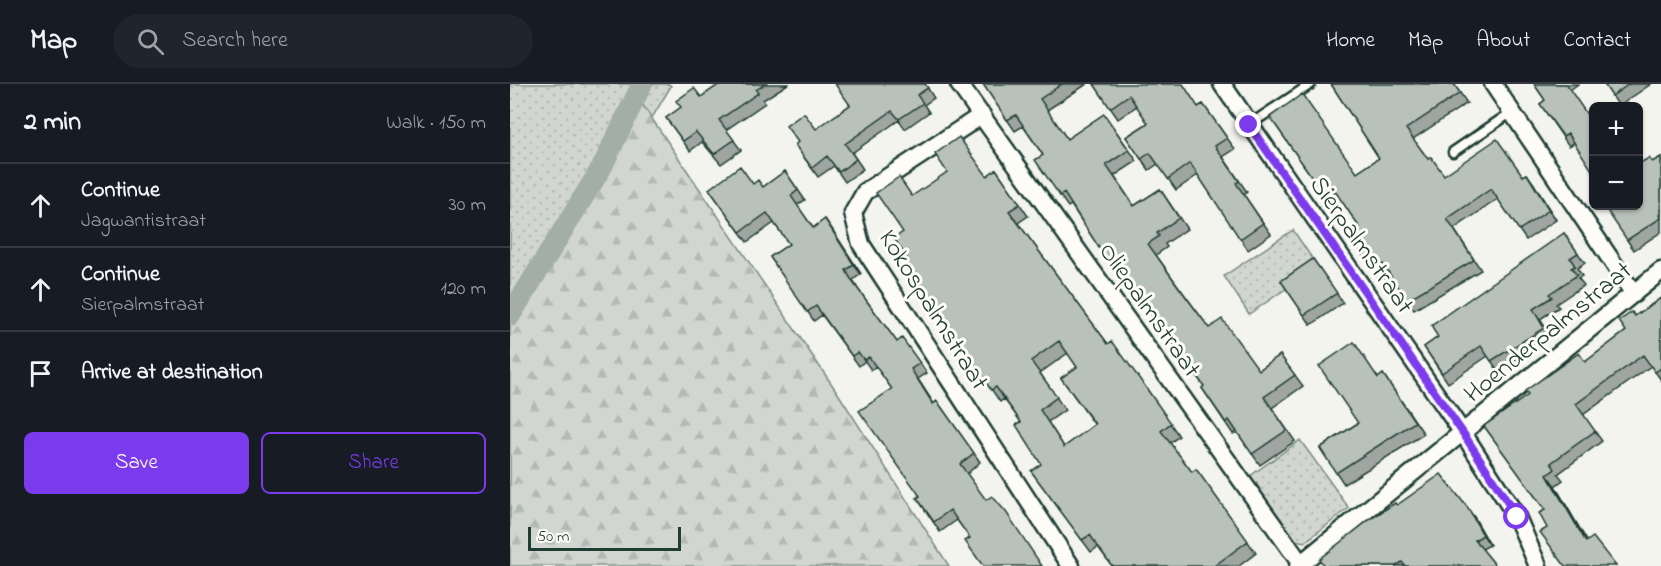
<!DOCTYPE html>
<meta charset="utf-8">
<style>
:root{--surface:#171b24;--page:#20242c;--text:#f1f3f6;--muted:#9ea1a6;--line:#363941;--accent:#7c3aed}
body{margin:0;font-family:"Indie Flower",sans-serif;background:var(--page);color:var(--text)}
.controls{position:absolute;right:18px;top:18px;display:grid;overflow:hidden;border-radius:9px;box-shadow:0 2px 4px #0004}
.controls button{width:54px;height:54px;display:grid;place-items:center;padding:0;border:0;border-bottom:2px solid var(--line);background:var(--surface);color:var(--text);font:30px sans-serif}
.scale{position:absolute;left:18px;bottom:15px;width:153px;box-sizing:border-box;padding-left:6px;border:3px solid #1f3d34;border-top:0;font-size:16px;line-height:21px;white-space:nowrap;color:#1f3d34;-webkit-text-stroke:4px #fdfcf7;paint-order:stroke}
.stop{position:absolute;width:18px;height:18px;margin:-14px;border:4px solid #7c3aed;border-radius:50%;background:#fff}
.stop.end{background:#7c3aed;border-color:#fff;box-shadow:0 2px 6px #0008}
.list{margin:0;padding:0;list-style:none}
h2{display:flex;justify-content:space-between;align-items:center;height:78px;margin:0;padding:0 24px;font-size:26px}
h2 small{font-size:20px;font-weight:400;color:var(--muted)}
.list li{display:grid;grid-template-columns:39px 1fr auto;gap:18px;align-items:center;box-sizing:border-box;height:84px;padding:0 24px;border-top:2px solid var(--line)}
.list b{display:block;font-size:22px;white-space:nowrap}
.list p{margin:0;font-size:20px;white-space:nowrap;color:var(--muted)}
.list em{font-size:20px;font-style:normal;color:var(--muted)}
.actions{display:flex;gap:12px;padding:18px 24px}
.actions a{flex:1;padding:14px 0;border:2px solid var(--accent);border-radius:9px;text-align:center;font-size:21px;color:var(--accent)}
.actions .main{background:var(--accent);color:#fff}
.icon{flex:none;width:33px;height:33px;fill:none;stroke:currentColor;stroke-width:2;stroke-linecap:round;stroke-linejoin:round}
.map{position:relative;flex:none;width:1151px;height:482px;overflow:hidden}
header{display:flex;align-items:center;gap:36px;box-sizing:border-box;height:84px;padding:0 30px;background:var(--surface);border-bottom:2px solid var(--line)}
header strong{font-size:28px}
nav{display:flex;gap:33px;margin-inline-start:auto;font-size:21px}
.search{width:420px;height:54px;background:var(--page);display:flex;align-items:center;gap:15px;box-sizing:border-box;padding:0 21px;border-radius:33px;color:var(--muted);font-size:22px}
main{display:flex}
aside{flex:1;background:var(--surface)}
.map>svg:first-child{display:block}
.grass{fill:url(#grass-dots);stroke:#788a82;stroke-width:1.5}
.forest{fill:url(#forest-firs);stroke:#788a82;stroke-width:1.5}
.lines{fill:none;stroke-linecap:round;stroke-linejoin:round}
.canal{stroke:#a3aea7;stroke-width:21}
.service-casing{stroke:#1f3d34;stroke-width:13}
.minor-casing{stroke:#1f3d34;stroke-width:21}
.service{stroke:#fdfcf7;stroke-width:8}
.minor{stroke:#fdfcf7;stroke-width:16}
.wall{fill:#9fa6a1;stroke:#1f3d34;stroke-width:1.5;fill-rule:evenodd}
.shaded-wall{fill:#828783;stroke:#1f3d34;stroke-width:1.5}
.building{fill:#b9c1bb;stroke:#1f3d34;stroke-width:1.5;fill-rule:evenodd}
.route{stroke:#7c3aed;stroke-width:8}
.labels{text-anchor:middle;stroke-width:6;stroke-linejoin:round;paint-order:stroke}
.street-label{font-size:26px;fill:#1f3d34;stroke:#fdfcf7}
</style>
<header>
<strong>Map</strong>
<div class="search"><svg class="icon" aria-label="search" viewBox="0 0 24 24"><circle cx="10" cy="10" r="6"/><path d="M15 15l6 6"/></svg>Search here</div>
<nav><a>Home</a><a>Map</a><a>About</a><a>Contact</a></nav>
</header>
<main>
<aside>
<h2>2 min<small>Walk · 150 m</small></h2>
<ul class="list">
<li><svg class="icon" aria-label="ahead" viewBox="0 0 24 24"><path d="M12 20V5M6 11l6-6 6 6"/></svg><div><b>Continue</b><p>Jagwantistraat</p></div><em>30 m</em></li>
<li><svg class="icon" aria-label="ahead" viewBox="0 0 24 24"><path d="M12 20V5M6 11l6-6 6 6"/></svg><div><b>Continue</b><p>Sierpalmstraat</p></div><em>120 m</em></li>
<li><svg class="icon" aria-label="arrive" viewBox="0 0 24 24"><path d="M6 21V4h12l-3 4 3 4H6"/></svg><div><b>Arrive at destination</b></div></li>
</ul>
<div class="actions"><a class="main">Save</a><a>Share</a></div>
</aside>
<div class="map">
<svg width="1151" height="482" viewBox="0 0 1151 482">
<defs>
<pattern id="grass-dots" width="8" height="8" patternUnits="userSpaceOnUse" patternTransform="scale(1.5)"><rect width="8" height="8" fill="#d1d6d1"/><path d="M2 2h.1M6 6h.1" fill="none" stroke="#b3b9b4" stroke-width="1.8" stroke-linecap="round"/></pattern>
<pattern id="forest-firs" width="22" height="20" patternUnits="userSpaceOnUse" patternTransform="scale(1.5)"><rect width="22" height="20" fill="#d1d6d1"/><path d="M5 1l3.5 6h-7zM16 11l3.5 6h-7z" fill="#b3b9b4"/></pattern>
</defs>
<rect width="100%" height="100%" fill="#f4f4ef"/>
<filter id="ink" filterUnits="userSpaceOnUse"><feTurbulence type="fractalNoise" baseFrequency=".0167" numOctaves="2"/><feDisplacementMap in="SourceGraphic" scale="12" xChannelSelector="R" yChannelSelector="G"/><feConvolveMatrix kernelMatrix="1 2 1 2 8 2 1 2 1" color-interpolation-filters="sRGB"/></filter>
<g filter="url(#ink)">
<path class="grass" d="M0,0H159L161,2L142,34L127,15L92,83L0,232Z
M783,146L808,183L739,230L714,192Z
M790,356L839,424L795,458L779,455L736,395Z"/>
<path class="forest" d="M128,14L329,311L439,482H0V232L92,83Z"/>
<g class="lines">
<path class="canal" d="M0,232L92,83L132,0"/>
<g class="service-casing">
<path id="service" d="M739,41L801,0
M943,68L1002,28"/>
</g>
<g class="minor-casing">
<path id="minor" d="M449,0L791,480
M712,0L953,349L1007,433L1028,482
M983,0L1124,210
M472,31L355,108L343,129L351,160L561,482
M788,482L1151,187"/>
</g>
<use href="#service" class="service"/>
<use href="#minor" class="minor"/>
</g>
<path class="wall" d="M210,0H278L253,16L255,19L216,46L231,66L211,80L192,58L180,67L156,34L191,13Z
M415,0L424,14L414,21L419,28L395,45L389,36L342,69L353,85L335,98L324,82L308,93L285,61L340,21Z
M473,0H577L537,26L557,55L594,30L627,77L604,92L624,122L650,105L677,145L655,160L657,163L646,171L669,203L699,244L749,286L770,271L793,302L762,324L785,357L750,381L727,348L723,350L692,304L694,302L636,223L633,225L611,194L610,195L561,121L558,123L550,112L533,71L513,42L505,47Z
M584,0L688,23L693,20L725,65L713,73L737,108L734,111L761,150L738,166L688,91L666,106L648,80L639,86L616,53L638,39L627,22L608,35Z
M821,0H944L957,19L903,55L918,75L934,91L1013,92L1017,90L1046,136L1016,156L988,115L944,145L971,186L904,226L880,190L870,197L850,167L854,165L850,144L826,108L820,112L814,104L811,106L760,33L847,89L869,74Z
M1024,0H1068L1060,6L1064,59L1059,62L1030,20L1035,16Z
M1094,0H1141L1109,22Z
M1151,73V148L1124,166L1117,156L1142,78Z
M486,85L518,132L508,139L598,260L634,301L669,352L660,359L682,388L686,385L746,469L729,482H602L588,463L581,468L521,387L531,380L511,338L494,315L490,318L394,176L397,174L393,148L402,112L477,92ZM558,269L567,283L551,294L585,341L554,363L538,338L555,326L530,289Z
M275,87L295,116L287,121L303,144L315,135L351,190L343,196L348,205L387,258L410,279L417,289L408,295L424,320L427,317L470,378L457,390L460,454L447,436L430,448L407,414L409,412L382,305L366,282L361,286L355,277L349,282L312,231L304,237L260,173L279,160L264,139L237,158L199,105L243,100L253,103Z
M1054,149L1075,179L1067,184L1072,192L1068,194L1074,201L1046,220L1049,223L1030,235L1041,253L988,287L978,272L938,299L914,263L928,253Z
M803,175L833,219L801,241L771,197Z
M1151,214V296L1141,282L1073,331L1092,357L1048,390L1053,396L1045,402L1077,457L1106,482L1037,444L1035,426L974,342L1075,278L1116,247L1125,232Z
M873,290L914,350L834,400L810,364L848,339L868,294Z
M887,421L964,433L980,461L972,465L986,482H814Z"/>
<path class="shaded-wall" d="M1017,90L1024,100L1046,136L1039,126Z
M315,135L322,145L351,190L344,181Z
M1037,391L1045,402L1083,469L1076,458Z
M957,423L964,433L980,461L973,451Z"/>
<path class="building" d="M210,0H255L246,6L248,9L209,36L224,56L204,70L186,48L173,57L156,34L171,23L166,17L184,4L191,13Z
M325,0H415L418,4L407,11L413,19L389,35L382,27L335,60L346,75L329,88L317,72L302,84L285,61L288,58L276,42L294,29L306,45L340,21Z
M473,0H552L530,15L557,55L594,30L619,66L596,81L624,122L650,105L669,134L647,149L649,152L638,160L668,202L699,244L712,235L749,286L770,271L785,291L754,313L777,346L742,370L719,336L716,339L692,304L694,302L628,212L625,214L604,182L602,184L554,109L550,112L525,76L533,71L506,31L497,36Z
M584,0H673L688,23L693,20L717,54L705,62L729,97L726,99L753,139L730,155L680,79L658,95L640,69L631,75L616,53L638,39L619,11L600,24Z
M821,0H944L950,9L896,45L918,75L921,73L934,91L987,55L1013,92L1017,90L1039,126L1009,146L981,105L937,135L964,176L897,216L873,180L863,187L850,167L854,165L843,149L850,144L819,98L813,103L807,94L804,96L760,33L792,10L847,89L869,74Z
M1024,0H1056L1083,39V88L1058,49L1053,52L1030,20L1035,16Z
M1094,0H1119L1102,12Z
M449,53L477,92L486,85L510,120L499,127L598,260L602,257L634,301L661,339L651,347L682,388L686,385L738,457L704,482H602L580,451L572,456L521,387L531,380L506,341L511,338L486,303L481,306L394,176L397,174L384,154L393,148L366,109L389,93L402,112L437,88L425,70ZM549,257L567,283L551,294L585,340L554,363L530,326L547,313L521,277Z
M1151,73V131H1150L1151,134L1117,156L1094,122H1128V80L1139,74L1142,78Z
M230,82L243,100L248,96L253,103L275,87L288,106L281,112L303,144L315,135L344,181L336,186L342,197L387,258L392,254L410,279L401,285L423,320L427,317L464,369L450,380L476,416L482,412L496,428L532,482H473L455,457L460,454L440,426L424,438L407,414L410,412L349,327L382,305L359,273L354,276L348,268L342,272L306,222L297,228L260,173L279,160L257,129L230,148L199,105Z
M1054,149L1068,169L1060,174L1065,182L1061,184L1067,191L1039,210L1042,213L1023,225L1034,244L981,277L971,262L932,289L914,263L928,253L921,242Z
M803,175L827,209L794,231L771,197Z
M1151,214V284L1145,288L1133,271L1066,320L1085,347L1041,379L1045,385L1037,391L1076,458L1083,453L1106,482H1055L1030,448L1037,444L1029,429L1035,426L974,342L1018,311L1015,307L1069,269L1075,278L1116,247L1109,237L1122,228L1125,232Z
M844,258L868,294L873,290L905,338L826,389L810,364L848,339L809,282Z
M931,390L957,423L973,451L965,456L986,482H895L892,478L886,482H814L809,475L859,436L885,419L887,421Z"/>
</g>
<g class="lines" filter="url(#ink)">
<path class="route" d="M739,41L953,349L1007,433"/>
</g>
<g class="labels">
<g class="street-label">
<text transform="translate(853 160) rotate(55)" y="9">Sierpalmstraat</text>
<text transform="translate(425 225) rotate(58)" y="9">Kokospalmstraat</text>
<text transform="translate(641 225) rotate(55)" y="9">Oliepalmstraat</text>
<text transform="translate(1037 247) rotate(-39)" y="9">Hoenderpalmstraat</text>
</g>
</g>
</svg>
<div class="controls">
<button>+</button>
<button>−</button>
</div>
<div class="scale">50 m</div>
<div class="stop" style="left:1007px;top:433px"></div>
<div class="stop end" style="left:739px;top:41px"></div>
</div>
</main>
